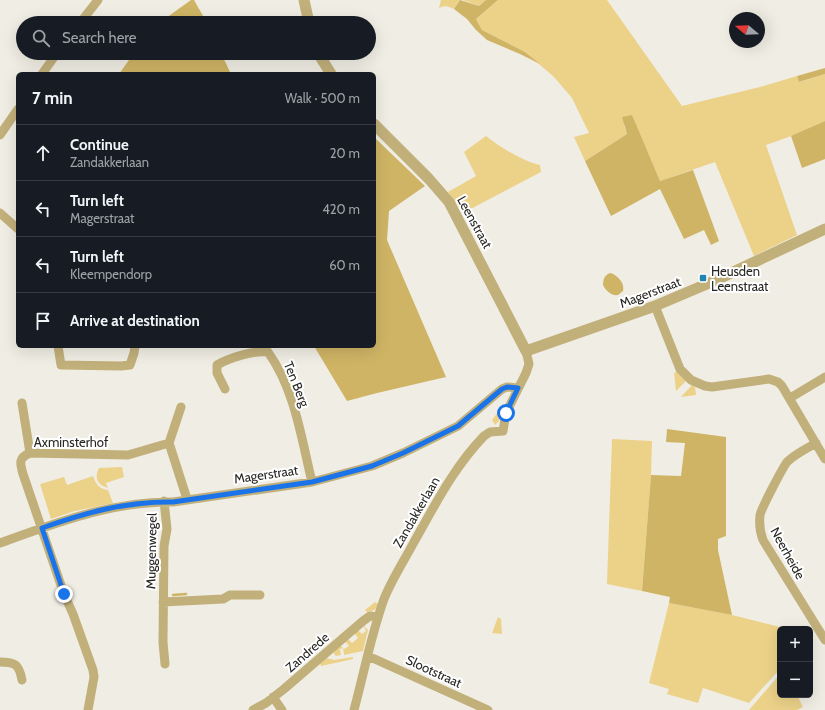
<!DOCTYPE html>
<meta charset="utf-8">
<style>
:root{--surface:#171b24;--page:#242831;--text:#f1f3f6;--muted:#9ea1a6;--line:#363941}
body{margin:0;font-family:Cabin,sans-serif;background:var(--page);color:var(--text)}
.controls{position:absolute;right:12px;bottom:12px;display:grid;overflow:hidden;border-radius:6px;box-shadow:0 4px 16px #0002}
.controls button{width:36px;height:36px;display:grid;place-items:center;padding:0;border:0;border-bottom:1px solid var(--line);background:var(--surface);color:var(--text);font:20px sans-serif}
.compass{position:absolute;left:729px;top:12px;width:36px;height:36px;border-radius:50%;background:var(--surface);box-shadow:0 4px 16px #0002;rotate:289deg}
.stop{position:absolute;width:12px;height:12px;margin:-9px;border:3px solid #1a73e8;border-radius:50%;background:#fff}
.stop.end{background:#1a73e8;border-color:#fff;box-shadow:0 1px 4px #0008}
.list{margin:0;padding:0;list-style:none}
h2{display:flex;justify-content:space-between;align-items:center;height:52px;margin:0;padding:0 16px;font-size:17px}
h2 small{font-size:13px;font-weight:400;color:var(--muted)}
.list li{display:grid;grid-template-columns:26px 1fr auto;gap:12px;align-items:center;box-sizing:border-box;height:56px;padding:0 16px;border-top:1px solid var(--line)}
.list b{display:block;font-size:15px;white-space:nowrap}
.list p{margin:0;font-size:13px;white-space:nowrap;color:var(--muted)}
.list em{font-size:13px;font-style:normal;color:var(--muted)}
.icon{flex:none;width:22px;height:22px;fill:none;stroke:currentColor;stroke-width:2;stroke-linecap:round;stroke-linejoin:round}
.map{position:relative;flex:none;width:825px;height:710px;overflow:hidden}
.search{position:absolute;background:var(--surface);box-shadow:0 4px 16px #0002;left:16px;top:16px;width:360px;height:44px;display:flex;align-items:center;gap:10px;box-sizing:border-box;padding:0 14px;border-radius:22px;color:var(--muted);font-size:15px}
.panel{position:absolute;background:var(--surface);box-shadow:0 4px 16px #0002;left:16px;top:72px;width:360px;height:276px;border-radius:6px}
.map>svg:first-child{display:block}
.green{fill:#ecd289}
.forest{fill:#cfb465}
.water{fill:#cfb466}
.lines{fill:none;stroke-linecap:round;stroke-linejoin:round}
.stream{stroke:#cfb466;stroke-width:2.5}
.minor{stroke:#c2b07b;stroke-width:9}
.tertiary{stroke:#c2b07b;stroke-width:11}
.route{stroke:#1a73e8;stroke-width:5}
.poi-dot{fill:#2086af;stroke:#fff;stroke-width:1.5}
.labels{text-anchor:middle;stroke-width:4;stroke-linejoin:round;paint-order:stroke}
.street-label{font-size:13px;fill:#272623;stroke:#fff}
.poi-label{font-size:13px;fill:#272623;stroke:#fff;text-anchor:start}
</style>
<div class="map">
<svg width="825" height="710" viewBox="0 0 825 710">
<rect width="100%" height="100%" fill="#f0ede4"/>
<path class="green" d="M441,0H460L454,9C448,6 445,5 439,8Z
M463,0H486L479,6Z
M498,0H607L682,106L760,87L797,76L800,82L825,74V121L797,134L766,145L797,235L754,256L715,162L660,181L631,115L624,126L627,134L585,161L574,137L589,133L572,98L554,77L525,52L482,30L476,19Z
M486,136C500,147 522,161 540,165L541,172L463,213L448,192L476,176L464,152Z
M678,371L686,381L676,391L674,373Z
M692,385L695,387L696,395L681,397Z
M504,404L499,421L495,425L492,420Z
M612,439L652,441L651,475L642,591L607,584Z
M122,467L124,477L106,483L108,488C97,485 94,477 99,468Z
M93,476C96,484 99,489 108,490L113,503L75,511L51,519L40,484L64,477L67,485Z
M375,602L378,604C376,610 374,611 367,612L365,610Z
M669,603L732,615L780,627L781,629H780V669L749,703L703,688L698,703L667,694L669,689L649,683Z
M498,617L501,619L502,634L492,633Z
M363,625L368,630L363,651L344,655L343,648L340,649L341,655L336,656L334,654V651L340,645L344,649L349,646L345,641L348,639L352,643L358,638L354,633L358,630L362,634L366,631Z
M353,657V659L321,666L320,663L326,658L334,660Z
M780,674V695H797L803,707L797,710H749Z"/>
<path class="forest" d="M191,0H194L207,23H159Z
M460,0L479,6L486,0H498L476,19L482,30L525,52L540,64L520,54L487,40L476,30L467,19L454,9Z
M134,53H221L231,74H119Z
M825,68V74L799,82L797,76Z
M632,115L660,181L693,170L719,241L711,245L704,230L684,239L660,189L611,216L585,161L627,134L622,117Z
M825,121V159L802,168L791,136Z
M374,137L425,186L389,211L387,240L446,377L377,393L347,401L314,346H374Z
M667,429L726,437V536L718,539V550L732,615L669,603L670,597L642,591L651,475L681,476L685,443L666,442Z"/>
<path class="water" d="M611,273C618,276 625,283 623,291L618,295C611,296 606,291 603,285C603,279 605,274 611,273Z"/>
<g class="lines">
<path class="stream" d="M173,595L186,594"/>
<path class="minor" d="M80,23L98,0
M42,74L57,53
M0,135L18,109
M0,213L18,229
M655,306L680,369L691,380L705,386L712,387L769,379L778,382L782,386L825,459
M58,346L61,365L121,366L130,365L134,353L135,346
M225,389L217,373V365C229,358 254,350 268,352C295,390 301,437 312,482
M790,398L825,377
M22,403L30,453
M181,407L169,443L187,499
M816,443C806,449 795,454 787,462C782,469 762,507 760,515C759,524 760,532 763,540L825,640
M164,501L167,529L164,546L163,642L165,664
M0,543C56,523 112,501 173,502L312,482L372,466L403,453L458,426L502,389L507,387L518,388
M163,602L223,599L230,595H260
M368,656L488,710
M0,662C15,662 19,664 22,680
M273,697L282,710
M88,710L94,677L93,670L73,614L64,594L23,474C20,463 18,458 30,453L128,455L169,443
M253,710L266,703L284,689L363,621L370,616L378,617
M354,710C364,673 371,635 384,599C392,579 404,561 414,542C435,505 454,467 484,436L490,432L503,431L506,413L526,373L529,364L526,351"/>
<path class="tertiary" d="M304,0L309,23
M318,53L331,74
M374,124L429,179L449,202L526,351L655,306L714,281L825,229"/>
</g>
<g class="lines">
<path class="route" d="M64,594L42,528C84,513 127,501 173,502L312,482L372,466L403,453L458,426L502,389L507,387L518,388L506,413"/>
</g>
<rect class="poi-dot" x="699" y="274" width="8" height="8" rx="2"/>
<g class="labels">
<g class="street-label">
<text transform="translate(475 222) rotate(61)" y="5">Leenstraat</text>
<text transform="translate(650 292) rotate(-21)" y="5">Magerstraat</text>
<text transform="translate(297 384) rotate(68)" y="5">Ten Berg</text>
<text x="71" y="447">Axminsterhof</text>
<text transform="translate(266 474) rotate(-8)" y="5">Magerstraat</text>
<text transform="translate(416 512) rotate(-60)" y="5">Zandakkerlaan</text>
<text transform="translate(151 551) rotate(-89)" y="5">Muggenwegel</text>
<text transform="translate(788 553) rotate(61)" y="5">Neerheide</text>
<text transform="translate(307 652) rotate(-41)" y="5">Zandrede</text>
<text transform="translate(434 671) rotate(25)" y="5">Slootstraat</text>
</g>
<g class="poi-label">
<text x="711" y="276">Heusden<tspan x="711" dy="15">Leenstraat</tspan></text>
</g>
</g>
</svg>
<div class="controls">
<button>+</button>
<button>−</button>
</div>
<svg class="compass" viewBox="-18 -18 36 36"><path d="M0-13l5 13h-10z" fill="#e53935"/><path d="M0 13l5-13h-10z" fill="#9ea1a6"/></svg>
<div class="stop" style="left:506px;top:413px"></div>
<div class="stop end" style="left:64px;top:594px"></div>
<div class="search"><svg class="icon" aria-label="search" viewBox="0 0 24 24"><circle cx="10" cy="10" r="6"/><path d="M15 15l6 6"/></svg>Search here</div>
<section class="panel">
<h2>7 min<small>Walk · 500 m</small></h2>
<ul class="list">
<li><svg class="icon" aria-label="ahead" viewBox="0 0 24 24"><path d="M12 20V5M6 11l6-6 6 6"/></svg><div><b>Continue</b><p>Zandakkerlaan</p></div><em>20 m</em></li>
<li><svg class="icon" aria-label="left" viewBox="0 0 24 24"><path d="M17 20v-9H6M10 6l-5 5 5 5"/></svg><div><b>Turn left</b><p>Magerstraat</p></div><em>420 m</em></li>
<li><svg class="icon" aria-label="left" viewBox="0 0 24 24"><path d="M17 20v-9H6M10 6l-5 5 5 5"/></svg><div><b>Turn left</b><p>Kleempendorp</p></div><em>60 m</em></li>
<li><svg class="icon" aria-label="arrive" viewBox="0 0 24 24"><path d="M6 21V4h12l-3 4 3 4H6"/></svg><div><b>Arrive at destination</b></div></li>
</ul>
</section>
</div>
